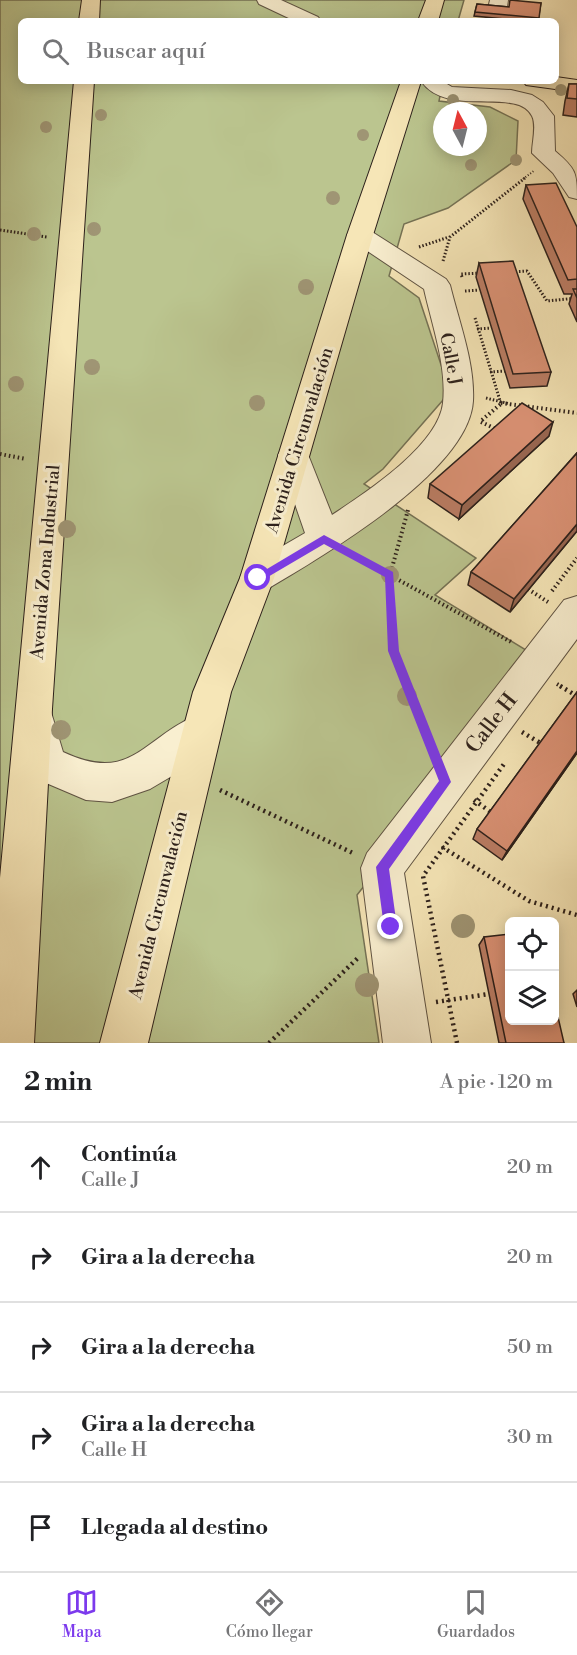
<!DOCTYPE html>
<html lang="es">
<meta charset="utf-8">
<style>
:root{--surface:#fff;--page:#f6f6f6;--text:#202124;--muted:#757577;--line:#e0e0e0;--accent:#7c3aed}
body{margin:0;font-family:"Libre Bodoni",serif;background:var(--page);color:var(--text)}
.controls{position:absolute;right:18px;bottom:18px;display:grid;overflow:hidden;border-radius:9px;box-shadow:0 3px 15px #0003}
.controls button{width:54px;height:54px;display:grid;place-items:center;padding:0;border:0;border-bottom:2px solid var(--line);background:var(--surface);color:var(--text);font:30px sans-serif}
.compass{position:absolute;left:433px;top:102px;width:54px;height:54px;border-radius:50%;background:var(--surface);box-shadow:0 3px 15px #0003;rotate:353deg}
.stop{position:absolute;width:18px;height:18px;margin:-14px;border:4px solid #7c3aed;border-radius:50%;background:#fff}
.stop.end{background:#7c3aed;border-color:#fff;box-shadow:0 2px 6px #0008}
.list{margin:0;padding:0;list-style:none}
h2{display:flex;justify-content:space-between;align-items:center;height:78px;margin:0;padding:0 24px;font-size:26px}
h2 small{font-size:20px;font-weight:400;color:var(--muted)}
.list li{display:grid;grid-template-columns:39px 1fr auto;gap:18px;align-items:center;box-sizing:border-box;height:90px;padding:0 24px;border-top:2px solid var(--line)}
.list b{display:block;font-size:22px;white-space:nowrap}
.list p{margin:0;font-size:20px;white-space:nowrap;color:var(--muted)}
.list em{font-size:20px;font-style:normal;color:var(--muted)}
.icon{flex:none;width:33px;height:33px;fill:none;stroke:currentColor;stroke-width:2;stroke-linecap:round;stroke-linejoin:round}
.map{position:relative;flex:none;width:577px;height:1043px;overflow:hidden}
.search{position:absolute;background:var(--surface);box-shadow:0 3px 15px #0003;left:18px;right:18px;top:18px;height:66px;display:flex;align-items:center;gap:15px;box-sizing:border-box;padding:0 21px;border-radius:9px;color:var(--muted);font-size:22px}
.sheet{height:528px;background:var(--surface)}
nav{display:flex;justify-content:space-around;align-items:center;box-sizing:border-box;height:84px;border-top:2px solid var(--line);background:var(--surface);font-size:16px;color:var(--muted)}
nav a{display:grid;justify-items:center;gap:3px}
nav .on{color:var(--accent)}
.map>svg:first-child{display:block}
.green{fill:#bbc58f;stroke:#747255;stroke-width:1.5;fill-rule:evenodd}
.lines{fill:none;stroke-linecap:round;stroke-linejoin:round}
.minor-casing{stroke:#5e5242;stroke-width:2}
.major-casing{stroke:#2c201b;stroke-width:2}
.highway-casing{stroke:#2c201b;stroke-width:2}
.path-far3{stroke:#2c201b;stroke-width:2;stroke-dasharray:1 2;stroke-linecap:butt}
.path-far2{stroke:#2c201b;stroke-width:3;stroke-dasharray:1.5 2;stroke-linecap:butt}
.path-far1{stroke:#2c201b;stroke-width:4;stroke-dasharray:1.5 3;stroke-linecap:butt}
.path{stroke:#2c201b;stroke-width:4.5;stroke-dasharray:2 4;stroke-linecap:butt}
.minor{fill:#f9efd0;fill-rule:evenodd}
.major{fill:#f6e6b7;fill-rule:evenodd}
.highway{fill:#f6e6b7;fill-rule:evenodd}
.tree{fill:#9f9574}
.wall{fill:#bb7d64;stroke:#2c201b;stroke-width:1.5}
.shaded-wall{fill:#996651;stroke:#2c201b;stroke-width:1.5}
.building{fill:#da9174;stroke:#2c201b;stroke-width:1.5}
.route{fill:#7c3aed}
.labels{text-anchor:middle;stroke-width:6;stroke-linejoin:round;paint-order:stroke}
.street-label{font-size:18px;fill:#2c201b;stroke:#f9efd0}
.near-street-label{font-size:21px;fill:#2c201b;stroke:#f9efd0}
</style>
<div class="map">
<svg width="577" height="1043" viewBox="0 0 577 1043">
<rect width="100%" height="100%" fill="#f6e6b7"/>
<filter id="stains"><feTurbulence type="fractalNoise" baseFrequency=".00333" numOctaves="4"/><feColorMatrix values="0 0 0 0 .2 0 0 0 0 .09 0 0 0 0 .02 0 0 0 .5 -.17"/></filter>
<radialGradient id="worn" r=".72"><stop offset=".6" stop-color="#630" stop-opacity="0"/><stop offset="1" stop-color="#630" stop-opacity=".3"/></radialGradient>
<path class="green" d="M0,0H464L458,21H21V81H443L439,101L490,107L518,121L516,160L448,208L404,224L389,276L419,298L450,392L383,469L364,484L476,558L435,595L526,650L497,717L357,895L379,1043H0ZM442,111H478V147H442Z"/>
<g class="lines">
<g class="minor-casing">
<path id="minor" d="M257,0H281L318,17L321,21H295L259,4Z
M490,0H508L505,21H485Z
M421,81H442L452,87L511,90L532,95L543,102L554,116L555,151C576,169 577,172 577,199L569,197L553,173L532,153C532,142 537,126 532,116C517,86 447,119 421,81Z
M360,227L369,230L446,279L450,285C459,322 475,363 473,401C469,471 323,556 269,588L257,592L245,588L240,578L245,568L305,533L278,455L283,447L294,443L305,447L332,515C365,493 438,446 443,403C447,366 432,325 424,289L351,240L347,235L351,230Z
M577,596V639L404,873L431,1043H383L361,868L367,853L564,600Z
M37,707L51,712L63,752C133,785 143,736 200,714L214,719L219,732L214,745L172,776L150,789L112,802L86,800L32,777C23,757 14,732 23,712Z"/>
</g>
<g class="major-casing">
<path id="major" d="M82,0H100L99,21H79Z
M556,77L577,80V92L526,85L523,81H556Z
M74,81H94L52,709L34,1043H0V878Z"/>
</g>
<g class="highway-casing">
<path id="highway" d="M426,0H444L438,21H418Z
M401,81H421L373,235L274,578L231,692L148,1043H100L193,692L240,578L347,235Z"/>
</g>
<path class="path-far3" d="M523,179L535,170"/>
<path class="path-far2" d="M0,230L47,237
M419,247L449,237
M443,261L450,237L525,178
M512,272L527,271L547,301L577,298
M462,277L461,274L481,273
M465,291L479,290
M475,318L501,404
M477,329L491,328
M490,372L505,371
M486,398L510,404"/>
<path class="path-far1" d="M501,403L577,413
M482,420L502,403
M481,422L496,429
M0,454L26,459
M408,510L390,575L394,651L408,687
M348,552L513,643
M528,589L548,602
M552,591L577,558
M557,684L562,687"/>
<path class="path" d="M408,686L432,748
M560,686L577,696
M522,732L542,744
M220,790L355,854
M474,800L492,813
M442,847L529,901L577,915
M436,1002L489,994
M269,1043L360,956
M457,1043L423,876L504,764"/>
<use href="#minor" class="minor"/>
<use href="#major" class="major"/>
<use href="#highway" class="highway"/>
</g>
<g class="tree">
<circle cx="561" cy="90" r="6"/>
<circle cx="453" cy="100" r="6"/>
<circle cx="101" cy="115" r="6"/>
<circle cx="46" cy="127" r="6"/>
<circle cx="363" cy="135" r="6"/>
<circle cx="516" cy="160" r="6"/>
<circle cx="471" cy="165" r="6"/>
<circle cx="333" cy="198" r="7"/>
<circle cx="94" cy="229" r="7"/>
<circle cx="34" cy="234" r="7"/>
<circle cx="306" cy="287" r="8"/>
<circle cx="92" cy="367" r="8"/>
<circle cx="16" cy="384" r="8"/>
<circle cx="257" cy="403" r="8"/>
<circle cx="67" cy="529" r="9"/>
<circle cx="390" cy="575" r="9"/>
<circle cx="407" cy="696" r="10"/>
<circle cx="61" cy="730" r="10"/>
<circle cx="463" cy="926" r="12"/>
<circle cx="367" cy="985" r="12"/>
</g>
<path class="wall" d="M541,3L538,21H526L474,16L477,4L509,7Z
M569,84H577V117L563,115L565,101Z
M526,185L577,227V322L569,304L572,294H564L523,199Z
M479,263L551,372L547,386L510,388L476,277Z
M549,436L459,519L428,498L430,484Z
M577,453V531L510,612L468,585L471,572Z
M577,692V753L502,860L473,839L477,829Z
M484,937L564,1043H499L479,945Z
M577,990V1007L573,994Z"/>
<path class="shaded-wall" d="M553,422L549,436L459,519L462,505Z
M577,524V531L510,612L514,599Z
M577,751V753L502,860L507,851Z"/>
<path class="building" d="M510,0L541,3L539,18L475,12L477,4L509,7Z
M569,84H577V99L567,98Z
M556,183L577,227V279L568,280L526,185Z
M513,261L551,372L513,374L479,263Z
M573,289H577V298Z
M522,403L553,422L462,505L430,484Z
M577,453V524L514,599L471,572Z
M577,692V751L507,851L477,829Z
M510,934V1020H555V1004L564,1043H506L484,937Z"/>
<path class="route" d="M324,535L393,572L399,651L451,782L389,869L397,927L391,933L384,927L376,867L439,781L388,651L385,577L324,544L261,581L258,582L252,578Z"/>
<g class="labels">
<g class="street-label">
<text transform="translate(451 359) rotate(79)" y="6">Calle J</text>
<text transform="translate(299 440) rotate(-73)" y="6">Avenida Circunvalación</text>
<text transform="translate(45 562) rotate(-85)" y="6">Avenida Zona Industrial</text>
<text transform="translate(158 905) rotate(-76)" y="6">Avenida Circunvalación</text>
</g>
<g class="near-street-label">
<text transform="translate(491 723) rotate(-52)" y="7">Calle H</text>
</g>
</g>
<rect width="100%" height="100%" filter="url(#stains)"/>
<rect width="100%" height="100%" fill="url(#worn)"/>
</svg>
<div class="controls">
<button><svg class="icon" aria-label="locate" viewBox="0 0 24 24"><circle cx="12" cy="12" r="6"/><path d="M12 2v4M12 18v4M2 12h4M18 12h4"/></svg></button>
<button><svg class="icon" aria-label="layers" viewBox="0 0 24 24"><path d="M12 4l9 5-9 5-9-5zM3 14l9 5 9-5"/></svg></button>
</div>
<svg class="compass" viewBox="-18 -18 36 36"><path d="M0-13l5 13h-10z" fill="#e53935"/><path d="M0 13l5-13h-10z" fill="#757577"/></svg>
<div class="stop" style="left:258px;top:578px"></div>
<div class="stop end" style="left:391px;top:927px"></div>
<div class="search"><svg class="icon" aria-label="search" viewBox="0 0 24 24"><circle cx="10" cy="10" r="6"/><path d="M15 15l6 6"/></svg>Buscar aquí</div>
</div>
<section class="sheet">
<h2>2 min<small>A pie · 120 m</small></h2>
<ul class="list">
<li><svg class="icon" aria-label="ahead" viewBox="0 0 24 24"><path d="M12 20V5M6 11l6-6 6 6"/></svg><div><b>Continúa</b><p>Calle J</p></div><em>20 m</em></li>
<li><svg class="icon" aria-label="right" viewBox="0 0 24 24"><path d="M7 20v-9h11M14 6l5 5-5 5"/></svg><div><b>Gira a la derecha</b></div><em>20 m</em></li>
<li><svg class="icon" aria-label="right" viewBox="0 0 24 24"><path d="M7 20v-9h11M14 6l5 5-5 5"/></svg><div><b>Gira a la derecha</b></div><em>50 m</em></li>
<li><svg class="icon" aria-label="right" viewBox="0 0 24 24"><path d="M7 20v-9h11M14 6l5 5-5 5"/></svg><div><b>Gira a la derecha</b><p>Calle H</p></div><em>30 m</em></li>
<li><svg class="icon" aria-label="arrive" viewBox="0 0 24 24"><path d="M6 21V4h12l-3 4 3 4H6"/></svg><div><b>Llegada al destino</b></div></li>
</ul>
</section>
<nav>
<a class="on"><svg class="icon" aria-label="map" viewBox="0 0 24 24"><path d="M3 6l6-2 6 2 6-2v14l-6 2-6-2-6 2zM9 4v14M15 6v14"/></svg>Mapa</a>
<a><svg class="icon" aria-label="directions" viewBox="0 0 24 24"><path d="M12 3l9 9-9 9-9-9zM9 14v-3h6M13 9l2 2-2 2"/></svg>Cómo llegar</a>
<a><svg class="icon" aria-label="saved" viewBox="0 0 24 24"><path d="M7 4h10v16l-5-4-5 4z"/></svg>Guardados</a>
</nav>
